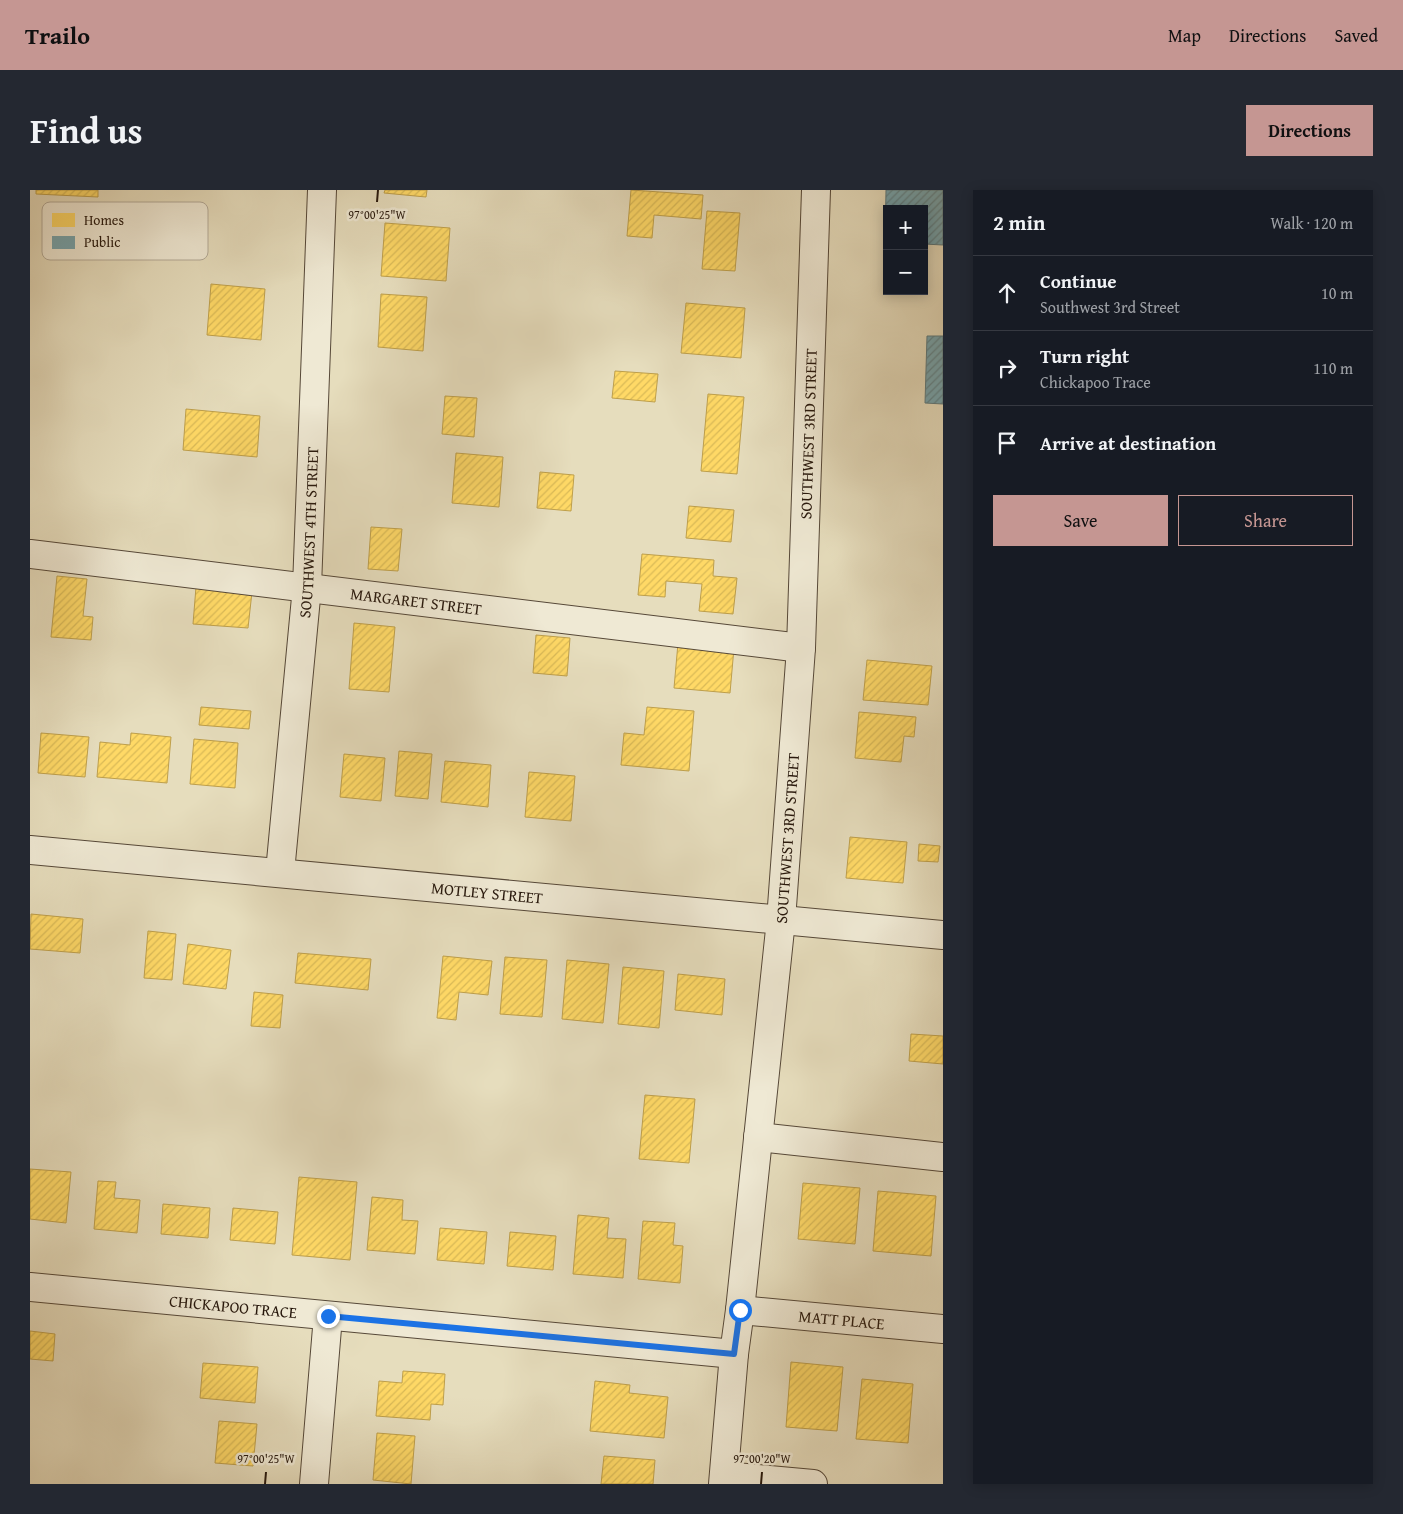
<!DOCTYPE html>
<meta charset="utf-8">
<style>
:root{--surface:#171b24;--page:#242831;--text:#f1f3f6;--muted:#9ea1a6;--line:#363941;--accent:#c59692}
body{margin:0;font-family:"Gentium Book Plus",serif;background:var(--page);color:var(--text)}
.controls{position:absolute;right:15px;top:15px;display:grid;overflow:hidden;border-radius:0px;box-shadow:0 2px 12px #0003}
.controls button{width:45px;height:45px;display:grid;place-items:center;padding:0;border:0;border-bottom:1px solid var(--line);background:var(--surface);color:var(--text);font:25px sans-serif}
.stop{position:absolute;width:15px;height:15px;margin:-11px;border:4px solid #1a73e8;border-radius:50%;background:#fff}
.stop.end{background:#1a73e8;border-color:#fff;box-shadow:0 1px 5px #0008}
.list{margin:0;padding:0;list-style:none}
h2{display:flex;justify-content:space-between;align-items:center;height:65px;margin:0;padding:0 20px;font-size:21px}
h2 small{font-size:16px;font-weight:400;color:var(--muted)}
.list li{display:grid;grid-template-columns:32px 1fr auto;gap:15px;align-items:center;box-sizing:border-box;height:75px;padding:0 20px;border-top:1px solid var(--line)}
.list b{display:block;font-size:19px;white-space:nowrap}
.list p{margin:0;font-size:16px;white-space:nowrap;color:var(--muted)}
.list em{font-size:16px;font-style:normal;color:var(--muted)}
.actions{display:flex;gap:10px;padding:15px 20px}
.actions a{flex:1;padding:11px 0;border:1px solid var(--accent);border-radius:0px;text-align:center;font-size:18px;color:var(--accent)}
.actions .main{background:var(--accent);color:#111}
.icon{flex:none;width:28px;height:28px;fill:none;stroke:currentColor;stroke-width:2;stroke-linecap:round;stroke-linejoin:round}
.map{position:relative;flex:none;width:913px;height:1294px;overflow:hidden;border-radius:0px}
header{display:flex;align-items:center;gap:30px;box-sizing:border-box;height:70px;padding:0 25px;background:var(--accent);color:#111}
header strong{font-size:24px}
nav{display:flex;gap:28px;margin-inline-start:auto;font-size:18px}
.intro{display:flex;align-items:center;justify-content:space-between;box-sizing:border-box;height:120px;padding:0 30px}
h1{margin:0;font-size:35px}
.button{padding:12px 22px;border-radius:0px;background:var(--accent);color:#111;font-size:18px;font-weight:700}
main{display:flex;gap:30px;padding:0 30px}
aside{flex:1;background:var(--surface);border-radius:0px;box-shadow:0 2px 12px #0003}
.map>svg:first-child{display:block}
.homes{fill:url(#homes-hatch);stroke:#be9f4b}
.public{fill:url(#public-hatch);stroke:#5e7a7e}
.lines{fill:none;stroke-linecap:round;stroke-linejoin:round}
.minor-casing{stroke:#564838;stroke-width:30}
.minor{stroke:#efe9d4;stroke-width:28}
.route{stroke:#1a73e8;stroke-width:6}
.ticks{fill:none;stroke:#26170c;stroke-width:2}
.labels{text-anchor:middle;stroke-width:5;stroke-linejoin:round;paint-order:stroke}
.street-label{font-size:16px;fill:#26170c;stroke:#efe9d4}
.key{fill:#efe9d4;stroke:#b3aa98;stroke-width:1}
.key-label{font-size:14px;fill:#26170c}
.ticks-label{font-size:12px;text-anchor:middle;fill:#26170c;stroke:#efe9d4;stroke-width:5;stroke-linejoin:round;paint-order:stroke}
</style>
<header>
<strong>Trailo</strong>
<nav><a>Map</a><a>Directions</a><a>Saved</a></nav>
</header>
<div class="intro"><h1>Find us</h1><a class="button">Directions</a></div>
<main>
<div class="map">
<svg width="913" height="1294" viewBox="0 0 913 1294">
<defs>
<pattern id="homes-hatch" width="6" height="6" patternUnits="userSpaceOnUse" patternTransform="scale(1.25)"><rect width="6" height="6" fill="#ffd966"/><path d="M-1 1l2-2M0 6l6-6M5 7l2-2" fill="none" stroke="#daba57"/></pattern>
<pattern id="public-hatch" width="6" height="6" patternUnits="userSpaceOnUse" patternTransform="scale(1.25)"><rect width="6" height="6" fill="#76a5af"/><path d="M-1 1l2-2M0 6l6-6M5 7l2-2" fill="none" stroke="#61858d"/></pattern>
</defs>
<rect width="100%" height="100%" fill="#e6ddbd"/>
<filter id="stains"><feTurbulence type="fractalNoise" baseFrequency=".004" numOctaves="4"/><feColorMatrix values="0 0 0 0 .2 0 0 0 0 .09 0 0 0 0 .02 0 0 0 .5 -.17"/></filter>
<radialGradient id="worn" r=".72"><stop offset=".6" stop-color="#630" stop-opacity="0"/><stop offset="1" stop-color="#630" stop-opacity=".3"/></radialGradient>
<path class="homes" d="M6,0H68V7L6,4Z
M355,0H397L396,7L354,3Z
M601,0L673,5L671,29L624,25L622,48L597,46Z
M677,21L710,23L705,81L672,79Z
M355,33L420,38L416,91L351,86Z
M181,94L235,99L231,150L177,145Z
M351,104L397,107L393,161L348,157Z
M656,113L715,118L711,168L651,163Z
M585,181L628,184L625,212L582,208Z
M678,204L714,207L707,284L671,281Z
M415,206L447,208L444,247L412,244Z
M156,219L230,226L227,267L153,260Z
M426,263L473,267L469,317L422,313Z
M510,282L544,285L541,321L507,318Z
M659,316L704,320L701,352L656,348Z
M341,337L372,339L368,381L338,379Z
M612,364L684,370L683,386L707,388L703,424L669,421L672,394L636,391L635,407L608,405Z
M27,386L57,389L53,426L63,427L61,450L21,447Z
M166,397L222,402L218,438L163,434Z
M324,433L365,437L359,502L319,499Z
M506,445L540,448L537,486L503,483Z
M648,453L704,458L700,503L644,498Z
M837,470L902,476L898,515L833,510Z
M171,517L221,521L219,539L169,535Z
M617,517L664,521L659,581L591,575L594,543L614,545Z
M829,522L886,527L884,547L874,546L871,572L825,568Z
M11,543L59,547L55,587L8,583Z
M101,543L141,547L137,593L67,587L70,552L100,555Z
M164,549L208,553L205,598L160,594Z
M369,561L402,564L398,609L365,606Z
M314,564L355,568L351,611L310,607Z
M415,571L461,575L458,617L411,612Z
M499,582L545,586L541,631L495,627Z
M820,647L877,652L873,693L816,688Z
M889,654L910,656L908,672L888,671Z
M1,724L53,729L50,763L0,759Z
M118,741L146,744L142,790L114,788Z
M158,754L201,760L196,799L153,794Z
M268,763L341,769L338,800L265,793Z
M413,766L462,771L458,805L429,802L426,830L407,828Z
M475,767L517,770L512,827L470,824Z
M537,770L579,774L573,833L532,829Z
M593,777L634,781L629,838L588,834Z
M648,784L695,789L692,825L645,820Z
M224,802L253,805L250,838L221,836Z
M881,844L913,846V874L879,871Z
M615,905L665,909L659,973L609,969Z
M0,979L41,982L36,1033L0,1029Z
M269,987L327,992L320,1070L262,1065Z
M68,991L86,992L84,1008L110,1010L107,1043L64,1039Z
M773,993L830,998L825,1054L768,1049Z
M848,1001L906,1006L901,1066L843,1061Z
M342,1007L373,1010L372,1030L388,1031L385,1064L337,1060Z
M133,1014L180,1018L178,1048L131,1044Z
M203,1018L248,1022L245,1054L200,1050Z
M548,1025L579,1028L577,1048L596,1049L593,1088L543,1084Z
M613,1031L645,1033L643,1055L653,1056L650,1093L608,1089Z
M410,1038L457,1042L454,1074L407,1070Z
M480,1042L526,1046L523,1080L477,1076Z
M0,1141L25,1144L23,1171L0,1169Z
M761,1172L813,1177L807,1241L756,1237Z
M173,1173L228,1177L225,1213L170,1208Z
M373,1181L415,1184L413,1215L401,1214L400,1230L346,1226L349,1191L372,1193Z
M832,1189L883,1194L878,1253L826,1249Z
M565,1191L600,1195L599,1203L638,1207L634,1248L560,1241Z
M189,1231L227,1234L223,1276L185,1273Z
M347,1243L385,1246L381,1294L343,1290Z
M574,1266L625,1270L623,1294H571Z"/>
<path class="public" d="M856,0H913V55L894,54V19H857V53H855Z
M897,146H913V214L895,213Z"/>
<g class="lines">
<g class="minor-casing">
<g id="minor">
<path id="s1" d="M0,364L771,458"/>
<path id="s2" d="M0,660L913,745"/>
<path id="s3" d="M250,682L277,397L292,0"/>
<path d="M728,947L913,967"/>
<path id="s4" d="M0,1097L704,1164"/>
<path id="s5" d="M710,1120L913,1139"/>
<path d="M694,1286L783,1294"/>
<path d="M284,1294L298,1126"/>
<path id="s6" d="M693,1294L704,1164L710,1120L751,730L771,458L786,0"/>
</g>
</g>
<use href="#minor" class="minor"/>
</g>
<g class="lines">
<path class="route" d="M298,1126L704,1164L710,1120"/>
</g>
<path class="ticks" d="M347,12L348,0M235,1294L236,1282M731,1294L732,1282"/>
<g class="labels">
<g class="street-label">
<text dy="6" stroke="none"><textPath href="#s6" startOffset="1054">SOUTHWEST 3RD STREET</textPath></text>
<text dy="6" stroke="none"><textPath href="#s3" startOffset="341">SOUTHWEST 4TH STREET</textPath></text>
<text dy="6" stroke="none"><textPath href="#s1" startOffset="389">MARGARET STREET</textPath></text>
<text dy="6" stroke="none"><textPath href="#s6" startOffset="649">SOUTHWEST 3RD STREET</textPath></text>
<text dy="6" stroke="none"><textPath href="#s2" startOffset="459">MOTLEY STREET</textPath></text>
<text dy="6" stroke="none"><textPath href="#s4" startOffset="204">CHICKAPOO TRACE</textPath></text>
<text dy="6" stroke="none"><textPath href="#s5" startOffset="102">MATT PLACE</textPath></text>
</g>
</g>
<rect x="12" y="12" width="166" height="58" rx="8" class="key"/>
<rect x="22" y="23" width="23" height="14" fill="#ffd966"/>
<rect x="22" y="46" width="23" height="13" fill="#76a5af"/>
<g class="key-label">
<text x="54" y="35">Homes</text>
<text x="54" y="57">Public</text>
</g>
<g class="ticks-label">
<text x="347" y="29">97°00'25"W</text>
<text x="236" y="1273">97°00'25"W</text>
<text x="732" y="1273">97°00'20"W</text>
</g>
<rect width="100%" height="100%" filter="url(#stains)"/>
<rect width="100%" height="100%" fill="url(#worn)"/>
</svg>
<div class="controls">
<button>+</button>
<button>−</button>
</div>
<div class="stop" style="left:710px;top:1120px"></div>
<div class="stop end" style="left:298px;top:1126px"></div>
</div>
<aside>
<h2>2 min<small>Walk · 120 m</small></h2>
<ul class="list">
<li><svg class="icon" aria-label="ahead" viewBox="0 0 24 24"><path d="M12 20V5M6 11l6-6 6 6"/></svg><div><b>Continue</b><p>Southwest 3rd Street</p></div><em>10 m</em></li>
<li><svg class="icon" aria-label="right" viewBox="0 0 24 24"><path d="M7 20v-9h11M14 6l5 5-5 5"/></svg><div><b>Turn right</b><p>Chickapoo Trace</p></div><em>110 m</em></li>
<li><svg class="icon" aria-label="arrive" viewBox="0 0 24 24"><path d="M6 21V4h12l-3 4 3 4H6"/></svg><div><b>Arrive at destination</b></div></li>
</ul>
<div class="actions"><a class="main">Save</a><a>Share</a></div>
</aside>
</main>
